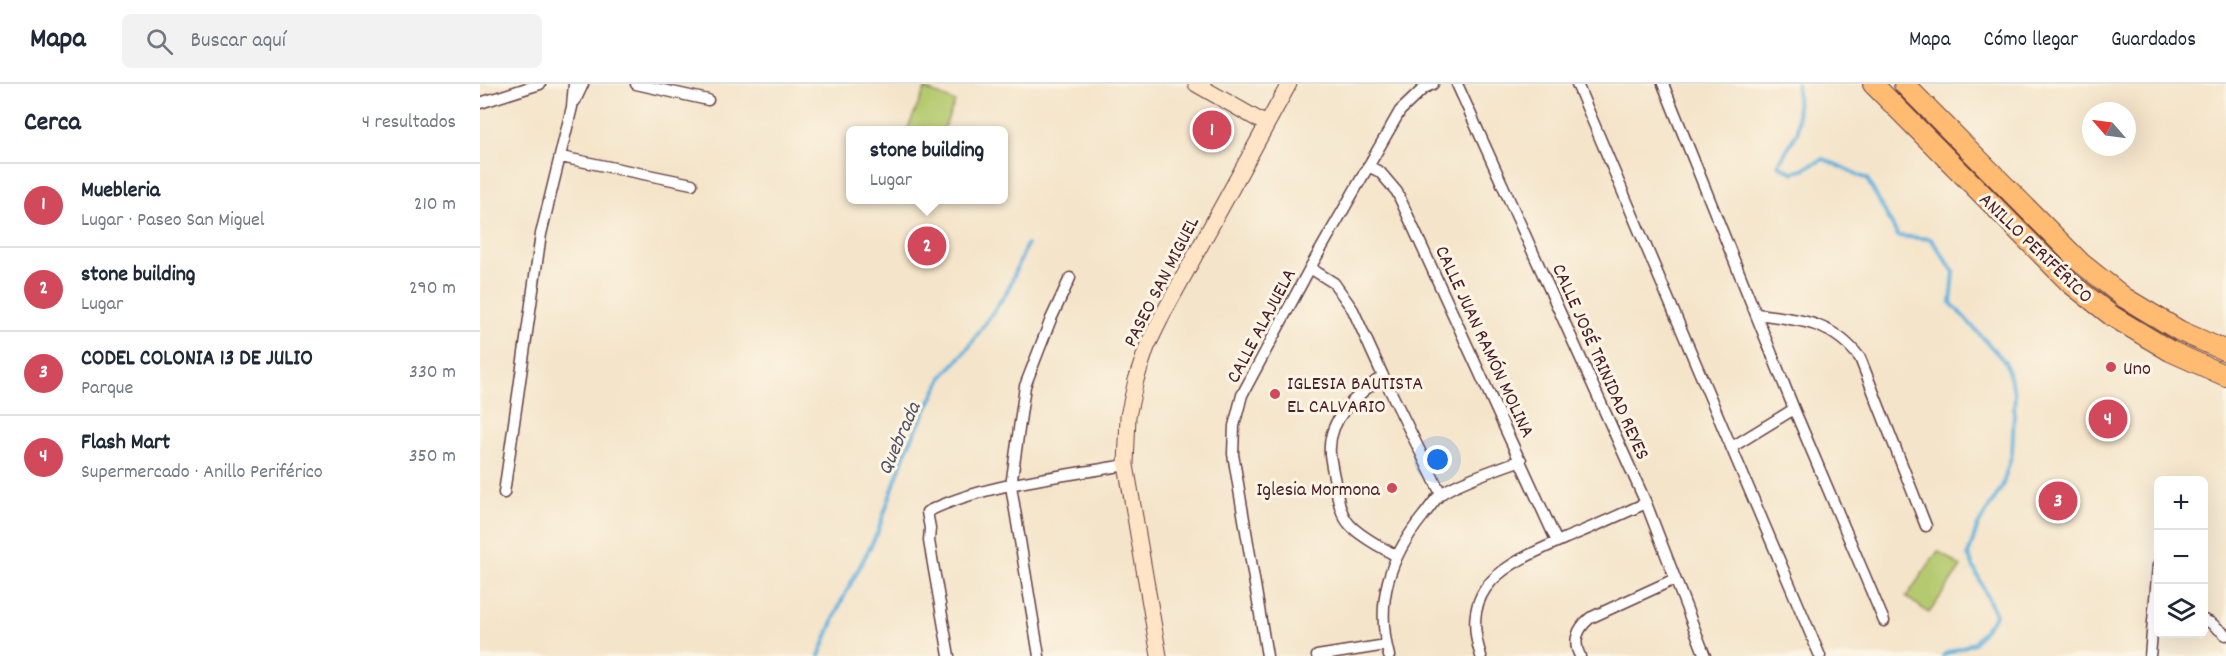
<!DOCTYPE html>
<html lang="es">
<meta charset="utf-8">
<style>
:root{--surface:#fff;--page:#f2f2f3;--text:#1f2937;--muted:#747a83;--line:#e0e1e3;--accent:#d1495b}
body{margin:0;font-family:Dekko,sans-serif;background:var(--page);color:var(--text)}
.controls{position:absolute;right:18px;bottom:18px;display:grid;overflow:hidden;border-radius:9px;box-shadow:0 6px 24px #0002}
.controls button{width:54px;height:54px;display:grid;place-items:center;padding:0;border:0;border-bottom:2px solid var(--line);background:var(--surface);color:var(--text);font:30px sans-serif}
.compass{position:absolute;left:1602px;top:18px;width:54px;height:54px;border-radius:50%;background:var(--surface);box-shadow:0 6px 24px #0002;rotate:298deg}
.you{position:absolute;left:958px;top:376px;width:21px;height:21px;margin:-15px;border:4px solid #fff;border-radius:50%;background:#1a73e8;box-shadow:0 0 0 9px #1a73e833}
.badge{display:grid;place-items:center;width:39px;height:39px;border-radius:50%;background:var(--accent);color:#fff;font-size:20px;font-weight:700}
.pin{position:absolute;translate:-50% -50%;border:3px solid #fff;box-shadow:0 2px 6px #0006}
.popup{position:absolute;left:366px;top:42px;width:162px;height:78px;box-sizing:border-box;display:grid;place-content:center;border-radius:9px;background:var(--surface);filter:drop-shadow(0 2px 4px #0005);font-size:20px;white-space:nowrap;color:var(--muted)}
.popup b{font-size:22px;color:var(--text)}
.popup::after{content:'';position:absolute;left:50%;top:100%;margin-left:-12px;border:12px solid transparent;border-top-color:var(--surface)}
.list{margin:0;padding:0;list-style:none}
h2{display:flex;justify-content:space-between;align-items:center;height:78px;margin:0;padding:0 24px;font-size:26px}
h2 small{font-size:20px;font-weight:400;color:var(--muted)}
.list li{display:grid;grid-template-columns:39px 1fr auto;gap:18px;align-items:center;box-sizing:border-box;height:84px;padding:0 24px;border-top:2px solid var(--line)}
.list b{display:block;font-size:22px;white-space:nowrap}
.list p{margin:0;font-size:20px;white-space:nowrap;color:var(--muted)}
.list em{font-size:20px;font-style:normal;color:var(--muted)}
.icon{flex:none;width:33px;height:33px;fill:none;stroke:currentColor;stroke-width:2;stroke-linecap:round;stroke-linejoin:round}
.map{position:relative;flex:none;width:1746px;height:572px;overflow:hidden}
header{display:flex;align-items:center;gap:36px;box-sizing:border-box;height:84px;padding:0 30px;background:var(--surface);border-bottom:2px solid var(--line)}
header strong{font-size:28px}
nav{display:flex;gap:33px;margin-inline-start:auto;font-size:21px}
.search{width:420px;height:54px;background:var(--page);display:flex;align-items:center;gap:15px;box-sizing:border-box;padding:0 21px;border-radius:9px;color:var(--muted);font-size:22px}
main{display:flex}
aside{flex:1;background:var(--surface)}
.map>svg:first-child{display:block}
.green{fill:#b5ca6f;stroke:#80744d;stroke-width:1.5}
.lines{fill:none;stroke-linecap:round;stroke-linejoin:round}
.stream{stroke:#61b1dc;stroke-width:4}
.street-casing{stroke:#643d43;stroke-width:13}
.secondary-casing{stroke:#643d43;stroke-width:17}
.highway-casing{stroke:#643d43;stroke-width:22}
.street{stroke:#fff;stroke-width:10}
.secondary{stroke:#ffe4c6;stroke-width:15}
.highway{stroke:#ffbb71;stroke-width:20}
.poi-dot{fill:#d1495b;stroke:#fcf5e5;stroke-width:2}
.labels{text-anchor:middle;stroke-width:6;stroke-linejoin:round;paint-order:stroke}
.street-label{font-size:20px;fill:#4a1f2b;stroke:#fcf5e5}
.poi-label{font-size:20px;fill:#4a1f2b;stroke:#fcf5e5;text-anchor:start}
.water-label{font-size:21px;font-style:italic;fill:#525269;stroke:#fcf5e5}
</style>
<header>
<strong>Mapa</strong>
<div class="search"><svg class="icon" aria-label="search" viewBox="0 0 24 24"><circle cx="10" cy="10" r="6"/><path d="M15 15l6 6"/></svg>Buscar aquí</div>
<nav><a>Mapa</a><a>Cómo llegar</a><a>Guardados</a></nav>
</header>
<main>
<aside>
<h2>Cerca<small>4 resultados</small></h2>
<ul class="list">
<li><span class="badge">1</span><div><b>Muebleria</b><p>Lugar · Paseo San Miguel</p></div><em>210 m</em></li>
<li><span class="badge">2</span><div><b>stone building</b><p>Lugar</p></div><em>290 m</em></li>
<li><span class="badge">3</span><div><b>CODEL COLONIA 13 DE JULIO</b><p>Parque</p></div><em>330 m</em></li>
<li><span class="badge">4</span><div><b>Flash Mart</b><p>Supermercado · Anillo Periférico</p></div><em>350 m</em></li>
</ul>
</aside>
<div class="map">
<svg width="1746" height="572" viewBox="0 0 1746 572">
<rect width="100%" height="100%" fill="#fcf5e5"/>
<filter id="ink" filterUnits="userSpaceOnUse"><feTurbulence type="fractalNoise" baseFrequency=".0167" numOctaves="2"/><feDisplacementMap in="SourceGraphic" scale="12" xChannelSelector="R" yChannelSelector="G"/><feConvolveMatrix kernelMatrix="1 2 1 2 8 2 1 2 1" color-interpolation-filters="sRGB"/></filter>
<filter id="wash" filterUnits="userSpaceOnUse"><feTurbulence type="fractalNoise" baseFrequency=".008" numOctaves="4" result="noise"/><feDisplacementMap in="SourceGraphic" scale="24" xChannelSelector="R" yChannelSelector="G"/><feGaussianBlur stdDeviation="1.35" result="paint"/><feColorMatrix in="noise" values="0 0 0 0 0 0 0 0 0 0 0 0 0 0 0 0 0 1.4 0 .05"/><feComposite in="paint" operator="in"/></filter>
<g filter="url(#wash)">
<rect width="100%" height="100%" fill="#f4e4c9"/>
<path class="green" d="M445,5L475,18L463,46H427Z
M1458,467L1481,483L1449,529L1426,513Z"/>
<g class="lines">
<path class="stream" d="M1317,0L1318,47L1298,81L1314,89L1344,75L1387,95L1418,152L1451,155L1474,188L1471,219L1525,278L1535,309L1532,370L1522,403L1498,441L1488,471L1516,531L1494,559L1467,569L1463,572
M339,572L360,520L397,450L426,366L463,292L486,267L528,206L547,160"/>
</g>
</g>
<g filter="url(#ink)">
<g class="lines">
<g class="street-casing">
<path id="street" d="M156,0L228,16
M977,0L1166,419L1225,572
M1097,0L1340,572
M1183,0L1314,325L1404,537
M95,17L103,0
M0,19L60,0
M81,73L212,100
M888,82L900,88L917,108L1077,458
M830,184L854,199L873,226L903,292L961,410
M1277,230C1320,236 1352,237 1380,274L1446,442
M903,292C877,311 847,334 850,370C851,379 853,388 855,398C858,413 859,429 870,441C882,454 902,463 916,472
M1252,363L1314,325
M24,409L61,150L92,23L94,0
M1724,536L1731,539L1746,551
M469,572L449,457L450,444L447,428C501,400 585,392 646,381
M559,572L531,402L545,302L571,235L590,194
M787,572L753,370L754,342L762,311L830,184L920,27L944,4L953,0
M837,572L906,561
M909,572C895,518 909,474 943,432C949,425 954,416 961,410C977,398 1020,384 1041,376
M1001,572C977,499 1030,479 1086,454C1113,443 1140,431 1166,419
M1100,572C1092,557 1098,544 1110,534L1195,495
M1670,572L1678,481"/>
</g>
<g class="secondary-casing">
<path id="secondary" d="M716,0L786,40
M679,572L646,381L648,332L656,296L667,263L683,230L809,0"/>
</g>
<g class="highway-casing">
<path id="highway" d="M1393,0L1590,199L1632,232L1690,267L1746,292
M1424,0L1601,179L1645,214L1700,247L1746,267"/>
</g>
<use href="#street" class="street"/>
<use href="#secondary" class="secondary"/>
<use href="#highway" class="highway"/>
</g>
</g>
<g class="poi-dot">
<circle cx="1631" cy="283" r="6"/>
<circle cx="795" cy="310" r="6"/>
<circle cx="912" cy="404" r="6"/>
</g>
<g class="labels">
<g class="street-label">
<text transform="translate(1557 163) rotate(44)" y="7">ANILLO PERIFÉRICO</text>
<text transform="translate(680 197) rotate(-63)" y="7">PASEO SAN MIGUEL</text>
<text transform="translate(780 241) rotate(-62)" y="7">CALLE ALAJUELA</text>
<text transform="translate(1006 257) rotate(65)" y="7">CALLE JUAN RAMÓN MOLINA</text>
<text transform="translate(1122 277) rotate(66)" y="7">CALLE JOSÉ TRINIDAD REYES</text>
</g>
<g class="poi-label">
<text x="1643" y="290">Uno</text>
<text x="807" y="305">IGLESIA BAUTISTA<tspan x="807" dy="23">EL CALVARIO</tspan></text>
<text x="900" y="411" text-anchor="end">Iglesia Mormona</text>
</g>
<g class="water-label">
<text transform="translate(418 354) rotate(-66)" y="7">Quebrada</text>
</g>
</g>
</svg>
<div class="controls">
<button>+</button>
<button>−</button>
<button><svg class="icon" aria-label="layers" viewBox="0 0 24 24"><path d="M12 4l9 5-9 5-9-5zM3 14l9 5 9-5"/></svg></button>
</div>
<svg class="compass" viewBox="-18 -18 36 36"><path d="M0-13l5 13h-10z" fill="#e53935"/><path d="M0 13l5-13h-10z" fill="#747a83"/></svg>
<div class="you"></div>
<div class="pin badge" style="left:732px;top:46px">1</div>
<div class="pin badge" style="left:447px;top:162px">2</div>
<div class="popup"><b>stone building</b>Lugar</div>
<div class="pin badge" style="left:1578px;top:417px">3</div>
<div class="pin badge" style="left:1628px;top:335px">4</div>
</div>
</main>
